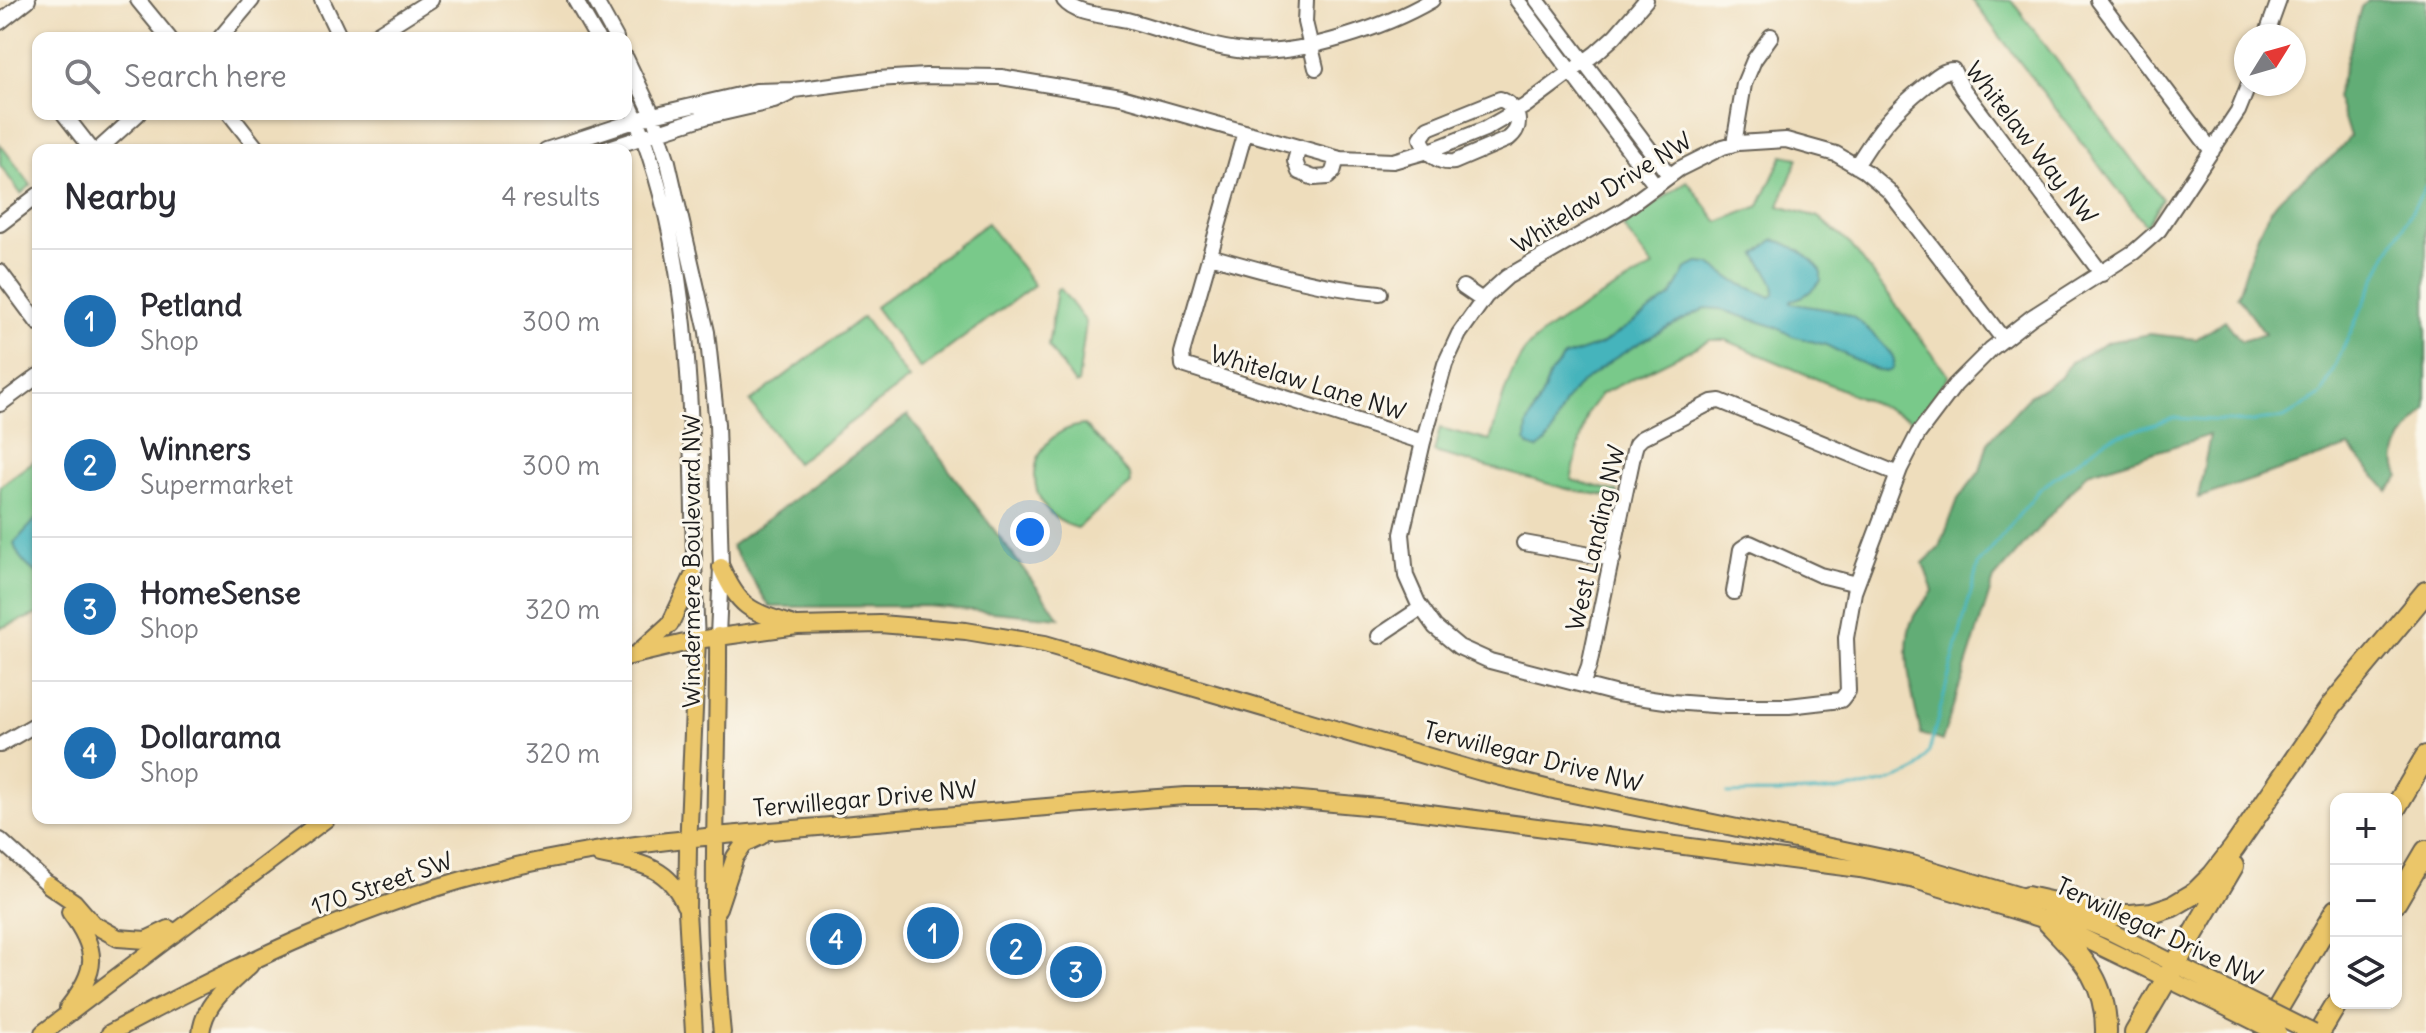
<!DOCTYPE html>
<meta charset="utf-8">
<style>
:root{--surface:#fff;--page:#f7f7f7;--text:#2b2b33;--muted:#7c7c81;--line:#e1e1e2;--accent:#1f6fb2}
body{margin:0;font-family:Delius,sans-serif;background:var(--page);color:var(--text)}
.controls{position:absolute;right:24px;bottom:24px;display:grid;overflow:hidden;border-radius:16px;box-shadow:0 2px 6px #0004}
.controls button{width:72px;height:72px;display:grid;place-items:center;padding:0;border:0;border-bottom:2px solid var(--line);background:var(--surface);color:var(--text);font:40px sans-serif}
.compass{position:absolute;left:2234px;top:24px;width:72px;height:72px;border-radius:50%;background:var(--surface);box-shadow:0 2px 6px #0004;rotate:53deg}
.you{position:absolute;left:1030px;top:532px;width:28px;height:28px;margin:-20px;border:6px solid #fff;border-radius:50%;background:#1a73e8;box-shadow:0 0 0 12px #1a73e833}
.badge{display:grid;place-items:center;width:52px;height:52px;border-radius:50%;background:var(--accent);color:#fff;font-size:26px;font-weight:700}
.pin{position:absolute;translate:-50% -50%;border:4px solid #fff;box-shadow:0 2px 8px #0006}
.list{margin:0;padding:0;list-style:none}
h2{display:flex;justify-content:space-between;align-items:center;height:104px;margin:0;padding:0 32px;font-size:34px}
h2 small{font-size:26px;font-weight:400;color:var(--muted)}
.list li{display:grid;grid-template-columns:52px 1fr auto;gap:24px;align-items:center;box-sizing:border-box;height:144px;padding:0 32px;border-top:2px solid var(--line)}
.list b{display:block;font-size:30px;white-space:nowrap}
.list p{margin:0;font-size:26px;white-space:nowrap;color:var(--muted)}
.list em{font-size:26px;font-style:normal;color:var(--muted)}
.icon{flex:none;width:44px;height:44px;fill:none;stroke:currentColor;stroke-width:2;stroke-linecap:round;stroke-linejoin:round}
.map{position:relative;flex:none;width:2426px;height:1033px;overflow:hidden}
.search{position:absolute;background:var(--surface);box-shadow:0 2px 6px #0004;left:32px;top:32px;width:600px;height:88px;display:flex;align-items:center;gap:20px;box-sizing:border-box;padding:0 28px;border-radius:16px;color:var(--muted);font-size:30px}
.panel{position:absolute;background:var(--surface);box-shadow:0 2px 6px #0004;left:32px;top:144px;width:600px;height:680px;border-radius:16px}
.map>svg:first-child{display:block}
.green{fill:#79c98a;stroke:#4a7253;stroke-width:2}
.forest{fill:#62ad76;stroke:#3f6449;stroke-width:2}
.water{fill:#44b4bc;stroke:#30686c;stroke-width:2}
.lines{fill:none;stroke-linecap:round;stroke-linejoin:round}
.stream{stroke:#44b4bc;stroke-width:3}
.minor-casing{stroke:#666054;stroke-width:18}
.major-casing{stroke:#666054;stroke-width:20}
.highway-casing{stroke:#666054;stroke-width:24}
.minor{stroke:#fff;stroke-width:14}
.major{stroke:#ebc669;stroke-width:16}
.highway{stroke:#ebc669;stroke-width:20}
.major-bridge-casing{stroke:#666054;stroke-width:20;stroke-linecap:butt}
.major-bridge{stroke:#ebc669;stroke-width:16}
.labels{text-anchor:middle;stroke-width:6;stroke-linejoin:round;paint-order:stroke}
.street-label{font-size:24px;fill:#1c1c1c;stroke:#fbf7ec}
</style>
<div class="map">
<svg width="2426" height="1033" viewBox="0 0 2426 1033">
<rect width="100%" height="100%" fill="#fbf7ec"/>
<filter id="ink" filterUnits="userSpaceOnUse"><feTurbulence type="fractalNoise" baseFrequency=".0125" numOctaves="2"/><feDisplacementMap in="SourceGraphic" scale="16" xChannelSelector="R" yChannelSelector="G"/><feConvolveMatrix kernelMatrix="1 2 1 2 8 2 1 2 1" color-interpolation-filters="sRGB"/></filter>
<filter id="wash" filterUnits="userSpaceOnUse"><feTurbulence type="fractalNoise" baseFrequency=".006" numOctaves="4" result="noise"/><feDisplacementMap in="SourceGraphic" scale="32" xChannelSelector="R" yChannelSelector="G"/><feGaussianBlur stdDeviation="1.8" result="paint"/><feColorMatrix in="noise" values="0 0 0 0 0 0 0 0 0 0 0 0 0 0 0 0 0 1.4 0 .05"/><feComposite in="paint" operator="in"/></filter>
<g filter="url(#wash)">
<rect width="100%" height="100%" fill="#eeddbc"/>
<path class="green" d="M1972,0H2011L2162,199L2146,226Z
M0,144L31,185L21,194L0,165Z
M1783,155L1798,158L1779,206L1818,217L1851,245L1949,376L1915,421L1726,340H1710L1601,394L1587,413L1571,480L1618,492L1617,498L1567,489L1434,452L1440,428L1490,441C1498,415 1507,376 1523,353C1542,326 1622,286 1653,267L1623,227L1687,181L1718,222L1759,206Z
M987,223L1034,285L921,369L875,307Z
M1060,288L1086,322L1078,384H1075L1048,346L1057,289Z
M863,317L909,379L796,463L750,402Z
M1084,425L1130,475L1131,484L1077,528C1018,512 1022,432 1084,425Z
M38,458V614L0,628V486Z"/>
<path class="forest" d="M2368,0H2426V409C2411,429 2385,450 2400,477L2388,491L2349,447L2198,498L2210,435L2087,473L1994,579L1942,741L1921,734C1914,702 1898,646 1914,616C1919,607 1927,599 1933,591L1923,563L1940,547L1958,499L1980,471L1988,442L2029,396L2060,378L2071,362L2108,342L2149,334L2196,339L2225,320L2241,341L2265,334L2237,296C2249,265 2255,229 2276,203C2297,177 2333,165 2350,136L2336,97L2361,7Z
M908,415L1060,618L925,606L770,607L731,546Z"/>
<path class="water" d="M1773,240C1790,242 1810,257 1821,270V281C1811,291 1805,298 1791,300V303C1844,314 1847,304 1886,348C1893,356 1897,361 1892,370L1886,372L1876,370L1826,345L1792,336L1776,327L1719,309L1706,308C1660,332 1610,355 1573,392C1556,408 1559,437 1537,449L1529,446L1526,441L1527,425L1544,391L1550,374L1564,357L1602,344L1671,296L1687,268L1698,263L1710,264L1736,282L1771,297L1775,294C1776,279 1763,268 1756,255Z
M38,517V574C26,566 17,557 14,543Z"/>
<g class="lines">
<path class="stream" d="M1727,794C1778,792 1869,796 1913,772C1920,768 1924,759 1929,752L1978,565L2041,488L2107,439L2174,418L2246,422L2284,418L2322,394L2384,260L2426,186"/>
</g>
</g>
<g filter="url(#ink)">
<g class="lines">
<g class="minor-casing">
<path id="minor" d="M138,0L169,38
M322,0L340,38
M575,0L597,38
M595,0L616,38
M1064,0C1077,16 1107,15 1127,20C1165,30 1205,47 1245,51C1298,57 1386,27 1432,0
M1306,0L1305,22L1316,68
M1517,0L1656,186
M1537,0L1669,175
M2098,0L2212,151
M0,22L28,0
M2266,36L2279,0
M220,38L252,0
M371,38L431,0
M626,58L653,115L668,162L707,332L717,424L721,567L718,636
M626,96C705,268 687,457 697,640
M1500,99C1519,107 1525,126 1508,139L1454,162C1438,164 1426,153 1421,138L1428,128Z
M64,114L92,150
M230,114L255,146
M1245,132L1182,353L1183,365L1423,442
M1734,144L1744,84L1754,60L1771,36
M1299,147L1295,161L1299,172L1314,178L1328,177L1333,172L1337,158
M98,150L138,114
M546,150L653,115L756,91L794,90L877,79L926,76L1001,77L1121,97L1340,159L1393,161L1435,149L1485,129L1525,106L1596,53L1615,36L1646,0
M603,150L705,117L774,101L791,93
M1856,166C1879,129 1892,112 1926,85C1935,78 1942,70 1953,70L1962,88L2102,274
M0,224L38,195
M1210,256C1266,272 1321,288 1380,293
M0,272L38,323
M1463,287L1482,300
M2003,339L1889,191L1865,171L1836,154L1786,140L1738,143L1723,147L1679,169L1625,209L1507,277L1486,296L1459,334L1445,364L1423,442L1402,534L1406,576L1418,603L1435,627L1459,647L1490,661L1617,694L1672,702L1726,706H1789L1841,700L1848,691L1846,638L1854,592L1900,469L1918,434L1955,385L1991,349L2032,317L2134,252L2159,230L2238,111L2249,84
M0,404L38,376
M1524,543L1613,559
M1734,592L1741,549L1750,543L1820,575L1857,584
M1379,636L1421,608
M1582,685L1589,666L1634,451L1636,444L1642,438L1712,402L1720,401L1898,474
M0,745L38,723
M0,840L49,885"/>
</g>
<g class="major-casing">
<path id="major" d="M721,567C740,609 750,611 791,624
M718,636C719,769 708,901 722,1033
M639,652L670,624L693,576
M626,657L697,640L797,626L880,624L966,631L1045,644L1481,772L1558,791L1912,864L2037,901
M600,855C639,863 668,865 685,905
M49,885L74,902L93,924L118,938L146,940L169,929
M718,908L735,857L744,844L761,836
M2058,910L2109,931L2237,995
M68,1008C98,970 99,951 70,912
M43,1033L327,818
M110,1033C241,963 367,901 512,867C620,842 732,834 842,825C957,815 1071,804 1186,796H1257L1399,809L1860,869L1915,880L2046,920L2230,1009
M201,1033C204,1003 229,985 250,965
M694,1033L687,911L688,848L697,640"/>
</g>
<g class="highway-casing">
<path id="highway" d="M2396,807L2426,756
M2027,897L2108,915H2131L2152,913L2173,906L2195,893L2213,875L2234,848L2332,705L2426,592
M2396,902L2426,851
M2046,920C2080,956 2107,979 2106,1033
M2265,1030L2336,910
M2135,1033L2233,866
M2319,1033L2337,1003"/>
</g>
<use href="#minor" class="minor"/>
<use href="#major" class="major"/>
<use href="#highway" class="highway"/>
<g class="major-bridge-casing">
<path id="major-bridge" d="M2237,995L2313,1033
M2230,1009L2278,1033"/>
</g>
<use href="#major-bridge" class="major-bridge"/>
</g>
</g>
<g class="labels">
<g class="street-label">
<text transform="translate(2031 143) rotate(52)" y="8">Whitelaw Way NW</text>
<text transform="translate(1602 193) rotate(-32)" y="8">Whitelaw Drive NW</text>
<text transform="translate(1308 383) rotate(17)" y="8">Whitelaw Lane NW</text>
<text transform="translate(1596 538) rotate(-77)" y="8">West Landing NW</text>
<text transform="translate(692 561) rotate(-90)" y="8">Windermere Boulevard NW</text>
<text transform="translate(1533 757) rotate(14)" y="8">Terwillegar Drive NW</text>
<text transform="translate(865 799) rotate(-5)" y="8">Terwillegar Drive NW</text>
<text transform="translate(382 884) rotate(-19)" y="8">170 Street SW</text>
<text transform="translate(2159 932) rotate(25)" y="8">Terwillegar Drive NW</text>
</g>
</g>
</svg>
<div class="controls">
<button>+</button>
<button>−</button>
<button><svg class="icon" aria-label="layers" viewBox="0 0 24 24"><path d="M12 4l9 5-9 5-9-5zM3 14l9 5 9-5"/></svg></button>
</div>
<svg class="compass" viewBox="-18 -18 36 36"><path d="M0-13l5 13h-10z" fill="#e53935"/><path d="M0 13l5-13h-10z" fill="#7c7c81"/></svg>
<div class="you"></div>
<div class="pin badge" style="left:933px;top:933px">1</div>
<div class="pin badge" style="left:1016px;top:949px">2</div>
<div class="pin badge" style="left:1076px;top:972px">3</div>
<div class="pin badge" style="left:836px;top:939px">4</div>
<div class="search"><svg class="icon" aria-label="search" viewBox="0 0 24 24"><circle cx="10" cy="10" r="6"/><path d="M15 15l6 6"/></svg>Search here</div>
<section class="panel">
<h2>Nearby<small>4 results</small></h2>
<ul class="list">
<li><span class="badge">1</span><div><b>Petland</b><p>Shop</p></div><em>300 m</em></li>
<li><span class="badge">2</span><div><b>Winners</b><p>Supermarket</p></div><em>300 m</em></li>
<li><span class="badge">3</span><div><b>HomeSense</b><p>Shop</p></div><em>320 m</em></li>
<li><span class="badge">4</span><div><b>Dollarama</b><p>Shop</p></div><em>320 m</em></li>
</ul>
</section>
</div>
